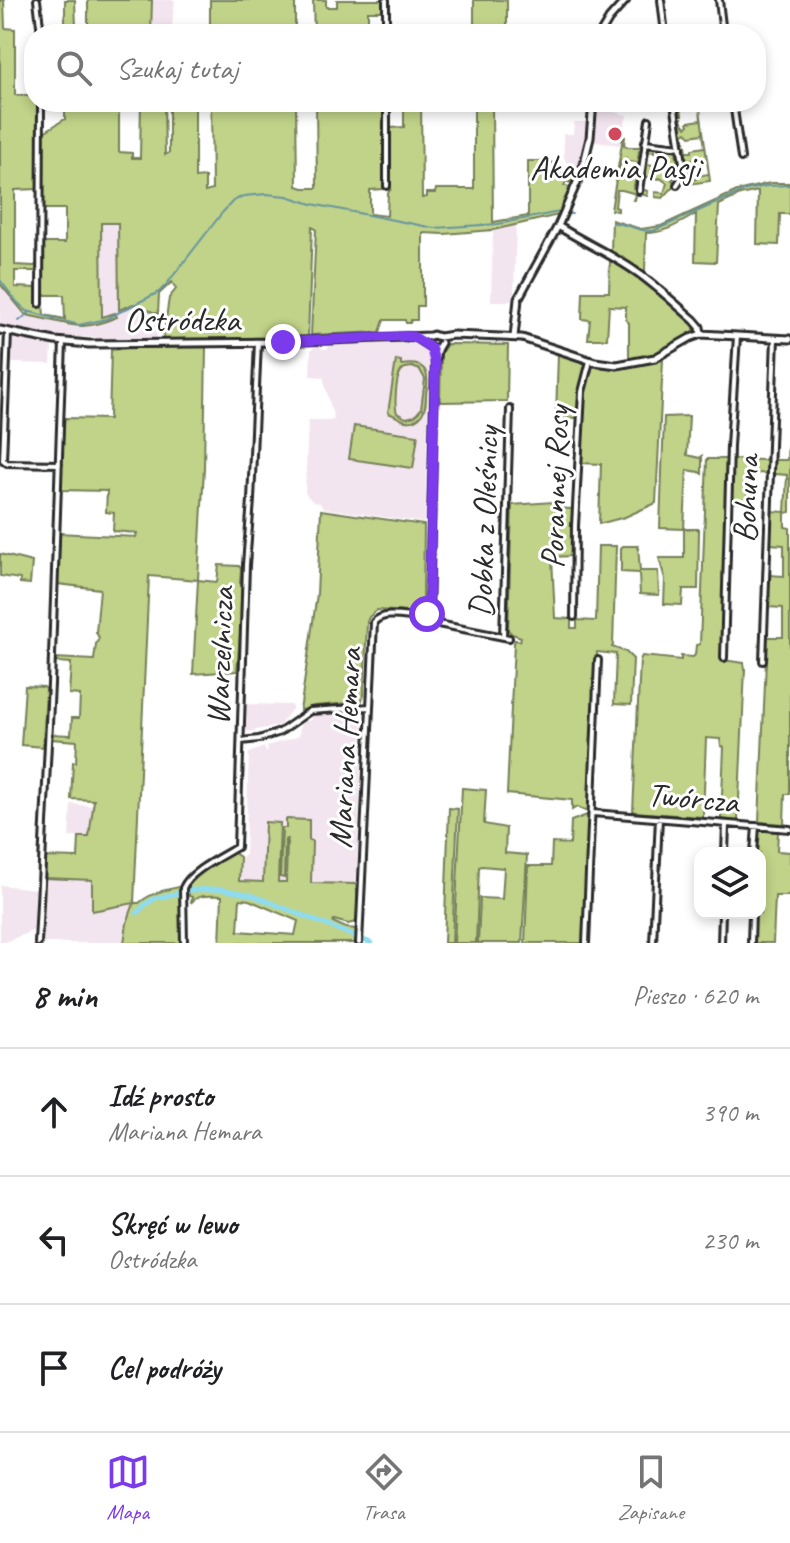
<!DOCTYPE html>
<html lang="pl">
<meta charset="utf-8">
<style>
:root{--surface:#fff;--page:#f2f2f2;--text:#202124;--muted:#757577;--line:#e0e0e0;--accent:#7c3aed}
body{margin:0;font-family:Caveat,sans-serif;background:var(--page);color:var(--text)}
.controls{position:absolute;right:24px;bottom:24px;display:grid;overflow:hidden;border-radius:16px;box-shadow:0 4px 12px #0003}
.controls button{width:72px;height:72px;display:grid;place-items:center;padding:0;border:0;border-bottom:2px solid var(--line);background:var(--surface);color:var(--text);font:40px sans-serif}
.stop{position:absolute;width:24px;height:24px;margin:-18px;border:6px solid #7c3aed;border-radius:50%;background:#fff}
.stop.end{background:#7c3aed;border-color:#fff;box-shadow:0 2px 8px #0008}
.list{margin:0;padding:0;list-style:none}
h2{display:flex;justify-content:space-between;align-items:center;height:104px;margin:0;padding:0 32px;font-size:34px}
h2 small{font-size:26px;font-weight:400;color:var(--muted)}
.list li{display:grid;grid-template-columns:52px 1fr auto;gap:24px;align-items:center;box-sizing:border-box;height:128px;padding:0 32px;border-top:2px solid var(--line)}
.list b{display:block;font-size:30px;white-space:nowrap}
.list p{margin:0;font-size:26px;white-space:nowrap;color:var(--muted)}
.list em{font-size:26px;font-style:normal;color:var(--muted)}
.icon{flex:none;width:44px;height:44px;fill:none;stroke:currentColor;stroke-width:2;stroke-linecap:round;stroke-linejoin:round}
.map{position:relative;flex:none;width:790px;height:943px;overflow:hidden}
.search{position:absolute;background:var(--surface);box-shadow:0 4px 12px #0003;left:24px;right:24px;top:24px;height:88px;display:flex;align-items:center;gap:20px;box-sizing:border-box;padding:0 28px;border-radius:32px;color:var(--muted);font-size:30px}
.sheet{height:488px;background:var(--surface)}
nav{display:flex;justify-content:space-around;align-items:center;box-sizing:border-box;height:112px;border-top:2px solid var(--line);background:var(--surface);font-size:22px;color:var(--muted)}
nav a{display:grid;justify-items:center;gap:4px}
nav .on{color:var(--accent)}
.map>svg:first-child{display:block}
.built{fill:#f3e5ef}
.green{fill:#c0d388;stroke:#767f5a;stroke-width:2;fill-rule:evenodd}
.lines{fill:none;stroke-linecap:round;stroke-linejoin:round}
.stream{stroke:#6795a1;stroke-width:2}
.canal{stroke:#8fdbef;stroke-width:5}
.street-casing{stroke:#2b2b2b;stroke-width:10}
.secondary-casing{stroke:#2b2b2b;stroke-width:11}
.street{stroke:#fff;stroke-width:4}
.secondary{stroke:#fff;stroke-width:5}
.route{stroke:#7c3aed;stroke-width:10}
.poi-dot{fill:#d1495b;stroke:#fff;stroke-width:3}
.labels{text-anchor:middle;stroke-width:6;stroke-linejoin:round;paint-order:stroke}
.poi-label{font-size:34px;fill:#2b2b2b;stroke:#fff}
.street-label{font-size:34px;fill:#2b2b2b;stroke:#fff}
</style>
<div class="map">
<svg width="790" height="943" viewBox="0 0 790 943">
<rect width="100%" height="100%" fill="#fff"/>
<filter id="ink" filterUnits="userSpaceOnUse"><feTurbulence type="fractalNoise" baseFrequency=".0125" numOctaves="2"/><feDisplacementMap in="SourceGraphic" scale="16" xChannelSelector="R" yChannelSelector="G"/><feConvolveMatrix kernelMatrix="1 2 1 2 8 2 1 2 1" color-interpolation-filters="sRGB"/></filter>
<g filter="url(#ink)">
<path class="built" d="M152,0H175L171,34H151Z
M597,108L627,115L620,145L595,142Z
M574,122H587L585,141L577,171L567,163L564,158L563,134H573Z
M101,222L119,223V310L133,304L158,314L157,339H98L95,337H82L80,339L63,338L0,327V284L25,314L65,325L103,322L115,313L102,317Z
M516,223L514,295L511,301H491L493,230Z
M10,337L52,345L51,364L9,363Z
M412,342L422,345L428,352L430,360L425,523L323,508L320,503L313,502L305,493L308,420H334L323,377L310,376L311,350L315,346H320L323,349H327L329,345Z
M245,704L292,705V709L280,725L248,732L245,730Z
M356,712L363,721L356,884L239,881L240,859L245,855L249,753L264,747L266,752H268L267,746L299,736L300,726L304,721L312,720V715Z
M71,804L93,806L89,837H69Z
M44,878L93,880L92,911L134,903L127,923L124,943H42Z
M0,885L36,889L34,930L3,943H0Z"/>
<path class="green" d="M0,0H4L5,28L15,29V95H34V102H37V189L15,190V265L34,266L37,264V273L34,271H15V287L37,288L39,304H43L44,315L65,319L64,295H43L44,243H65V209H44V132L65,119V102H119V152L132,153V158H140L141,102H164L165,155L169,153V102H195V178L205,177V192L212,190L211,102H296L297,186L303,188H317L316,102H369V108H384L383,189L370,190V214L387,216L388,193L391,189V128L404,127V102H421L422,198L427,197V193H435L436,189H474V102H492L493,222L528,216V161H548L559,165L561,171C565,173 572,177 571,183L566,181L564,186L571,187L559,215L493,230L444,234L423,233V306H417V320H411L410,323H406L405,320H384L380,332L311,335L316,229L312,227L308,337L256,339H163L169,298L176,289L172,282L159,294L158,314L133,304L119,310L118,223H101L102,317L115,313L117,317C85,330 77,327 45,319C38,317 31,317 25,314L0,284Z
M65,0H75L76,28H88V0H152L151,34H45H65Z
M210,0H295V34H210Z
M313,0H326V7H337V0H383V11H368V34H314Z
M474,0H507V31H493L492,34H474Z
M678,102H699L710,181L689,184L686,172H690L691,179L693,180L696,179V176L709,174L707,161L694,163L693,160L690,159L688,161L689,168L687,169L684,145H686L687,152H692V149L705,147L703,134L690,136L687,132L684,134V141H686L684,142L680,118H682L681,120L686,127L689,125L688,122L701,120L700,107L686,109V106L683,105L681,107L682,115H680Z
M623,137H625L624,145L628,147H640L641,140L643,141L642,151H639L638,158L641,159L639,169H637L638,162L627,161L626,158L620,161V172L618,173L619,176L635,178L637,171L639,172L638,182H635L633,189L637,190L635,200H633L635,195L633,193L622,190H617L615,207L618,208V211L611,210Z
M650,146L660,147L659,151V148L655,147L654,152L649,151L647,164L663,167L670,165V154L665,153V148H662L660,151L661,148L679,150L676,151L679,172L672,180L676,184L663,198L655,197V192L664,193L667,183L660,178L659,179L651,177H645L642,188L644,190L648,191L647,196L644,195L641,191L643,173H646L647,167H644L646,151Z
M770,183H790V214H780L779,245L757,244L758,191L740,195L719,205L716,262L695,261L696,214C680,223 666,233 646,233L645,272L611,251L612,220L641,229L661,226L737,191Z
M610,260L631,272L694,324V330L692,333L658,353L629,359V323L626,320V307L609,306L607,339H588L590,320L582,319L583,292H609Z
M447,344L508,345L507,401L440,402L441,353Z
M206,347L204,468L198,580L217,582L219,565L239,566L241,569L240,583L244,584L237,671L193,674L198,580L149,576L134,903H139C151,893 164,890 179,887L184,921L182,943H124L127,923L134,903L92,911V880L44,878V857L78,858L79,837H89L94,800L71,799L73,762H76L77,741L51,739V734L71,735L72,718H79L80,695L69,694L71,663L57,662L55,663V658L94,660L96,644L99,638L96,632L100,589L58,584V533L136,537L137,533L113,531L114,513L106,512L107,491L61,490L64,418L109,419L111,350L128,348Z
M558,353L587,364L578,399L577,418L556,417Z
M396,360L401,361V365C426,361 430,371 426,394C426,401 426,408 422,414C420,417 416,420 412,421C402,423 397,415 388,413ZM412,367L420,370L425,379L421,409L415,416L406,418L397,413C394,405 396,380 400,373C403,367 406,368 412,367Z
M663,360L656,503L625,517L599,524L601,464L581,463L586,386L591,366L620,369Z
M689,416L687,455L700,458L702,456V474L699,472L687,470L684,529H699L698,589H683L682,605L664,604L665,579L659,558H684V529L660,528L664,417Z
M354,426L418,435L413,468L349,459Z
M788,439H790V512L785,513V527L790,528V794H785L784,824L759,822L767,637H783V608L768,607L769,575L784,576V545L770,544L771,511L785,512L787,475L775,474L772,477V460H787Z
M768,457L767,477L764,473L748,474L747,503L730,502L731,459L764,460Z
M707,459H728L722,660L744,663L745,669L738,821L721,819L724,747L721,746L720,739L706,738L703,817L633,812L640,660L642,656L681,660V656L693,657L695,655L696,645L700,644Z
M553,502V508L572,509L571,556L552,557L555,618L571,619V628H577V620L596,621L598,546H616L613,645L612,647L626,652L633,659L631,705L614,704L616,654L597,652L591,811H585L577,807L572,810V800L507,794L514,643L515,640L520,641L521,637L512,634L508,630L512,505Z
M321,510L424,525L423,600L410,612L377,610L369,617L367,622L364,695L361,702L314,706L300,711L317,594Z
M623,546H638L640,571H658L659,595L640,594L639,573L621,572V548Z
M0,554L32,562L30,584L20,583V579L0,576Z
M25,686L44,687L46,689L43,747L21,745Z
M462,788L486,790L484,824L506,828L505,853L527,855L522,943H478L480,898L502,899L504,868L482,866L479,867L476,943H454Z
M449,808L458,809L452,943H444Z
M590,814L585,943H525L528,866H551L552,843L570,844L571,821Z
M286,819L309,820V840L312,841L311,883L356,884L358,898L356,922L348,924L334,920L333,922L346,928L356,929L355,943H220L222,896C212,896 198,893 191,903L192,897L189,896V883L193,877L233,852L240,857L239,881L263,882L265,822L280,823L278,882H286L287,839L285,840L284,878L280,877L282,828H286ZM240,899L249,900L298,921L295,935L238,931Z
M758,830L778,832L777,851L790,852V896H775L773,943H753L755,913H760V853H757Z"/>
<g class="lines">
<path class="stream" d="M570,214H572
M614,223C629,224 638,232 653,231L746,190L767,186L790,185
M0,280L17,302L27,311L79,325L106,319L159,292L166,285L222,213L233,201L244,196L266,194L287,196L312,204L434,228L498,224L559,212
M19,321L29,313"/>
<path class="canal" d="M137,913L146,904L156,898L192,890L221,889L252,895L371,943"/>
<g class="street-casing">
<path id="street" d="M37,0L41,34
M386,0V34
M661,0L665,34
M719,0L723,34
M387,102V186
M674,102L684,170V174L677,185
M733,102L741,158
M645,143L681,147
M639,191L649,120
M40,304L41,102
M8,332L3,460L7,463L59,464
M425,616L438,624L509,638
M574,617L575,526L582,392L590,361
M503,637L510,409
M724,658L730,446L737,336
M763,661L775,338
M241,741L259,739L280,732L310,711L370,707
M593,813L790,829
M725,853L726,824
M754,853L756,826
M38,943L51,684L63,342
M184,943L183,888C190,871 221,857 237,847L246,565L251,500L258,342
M359,943L374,622C385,610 407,618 423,618L425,616L429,609L435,364L438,348
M586,943L598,660
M653,943L659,818
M721,943L722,913
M751,943L752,913"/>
</g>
<g class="secondary-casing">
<path id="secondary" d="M600,34L609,19L626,0
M558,226C583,242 611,254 635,271C656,285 675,304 694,320L700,327L701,334
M0,330L55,341L89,344L277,342L430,336L433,335L439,337L453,335L522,338L595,362L617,365L655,358L690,338L701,334L790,339
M415,337L434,349L438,348L441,343
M514,337L518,299L558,226L582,171L590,138L593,102"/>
</g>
<use href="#street" class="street"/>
<use href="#secondary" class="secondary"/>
</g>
</g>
<g class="lines" filter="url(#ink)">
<path class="route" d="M283,342L406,336L414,337L431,348L435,364V383L429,602L427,614"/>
</g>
<circle class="poi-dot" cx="615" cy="134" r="8"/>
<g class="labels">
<g class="poi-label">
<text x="615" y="179">Akademia Pasji</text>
</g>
<g class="street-label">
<text x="182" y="331">Ostródzka</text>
<text transform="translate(554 487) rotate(-88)" y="12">Porannej Rosy</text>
<text transform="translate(745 499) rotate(-88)" y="12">Bohuna</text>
<text transform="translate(483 522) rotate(-88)" y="12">Dobka z Oleśnicy</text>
<text transform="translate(219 656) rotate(-88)" y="12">Warzelnicza</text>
<text transform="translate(344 748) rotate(-87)" y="12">Mariana Hemara</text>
<text transform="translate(693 797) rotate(5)" y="12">Twórcza</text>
</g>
</g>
</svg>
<div class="controls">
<button><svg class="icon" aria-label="layers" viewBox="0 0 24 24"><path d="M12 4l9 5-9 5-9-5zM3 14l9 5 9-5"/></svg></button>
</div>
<div class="stop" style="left:427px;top:614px"></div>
<div class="stop end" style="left:283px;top:342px"></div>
<div class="search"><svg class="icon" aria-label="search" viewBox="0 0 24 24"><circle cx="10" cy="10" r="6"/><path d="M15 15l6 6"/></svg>Szukaj tutaj</div>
</div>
<section class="sheet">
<h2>8 min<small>Pieszo · 620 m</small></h2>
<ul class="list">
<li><svg class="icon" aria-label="ahead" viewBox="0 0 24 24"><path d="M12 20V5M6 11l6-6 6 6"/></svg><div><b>Idź prosto</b><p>Mariana Hemara</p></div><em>390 m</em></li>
<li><svg class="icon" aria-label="left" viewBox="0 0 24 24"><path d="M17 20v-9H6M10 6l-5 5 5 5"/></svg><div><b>Skręć w lewo</b><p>Ostródzka</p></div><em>230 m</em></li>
<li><svg class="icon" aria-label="arrive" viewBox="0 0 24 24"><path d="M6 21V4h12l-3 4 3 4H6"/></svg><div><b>Cel podróży</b></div></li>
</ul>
</section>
<nav>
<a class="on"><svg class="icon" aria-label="map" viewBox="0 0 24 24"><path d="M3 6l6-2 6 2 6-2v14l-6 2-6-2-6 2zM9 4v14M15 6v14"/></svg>Mapa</a>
<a><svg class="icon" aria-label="directions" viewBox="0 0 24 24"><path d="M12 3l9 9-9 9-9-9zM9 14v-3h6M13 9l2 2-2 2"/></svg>Trasa</a>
<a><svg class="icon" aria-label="saved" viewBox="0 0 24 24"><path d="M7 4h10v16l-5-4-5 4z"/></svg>Zapisane</a>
</nav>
